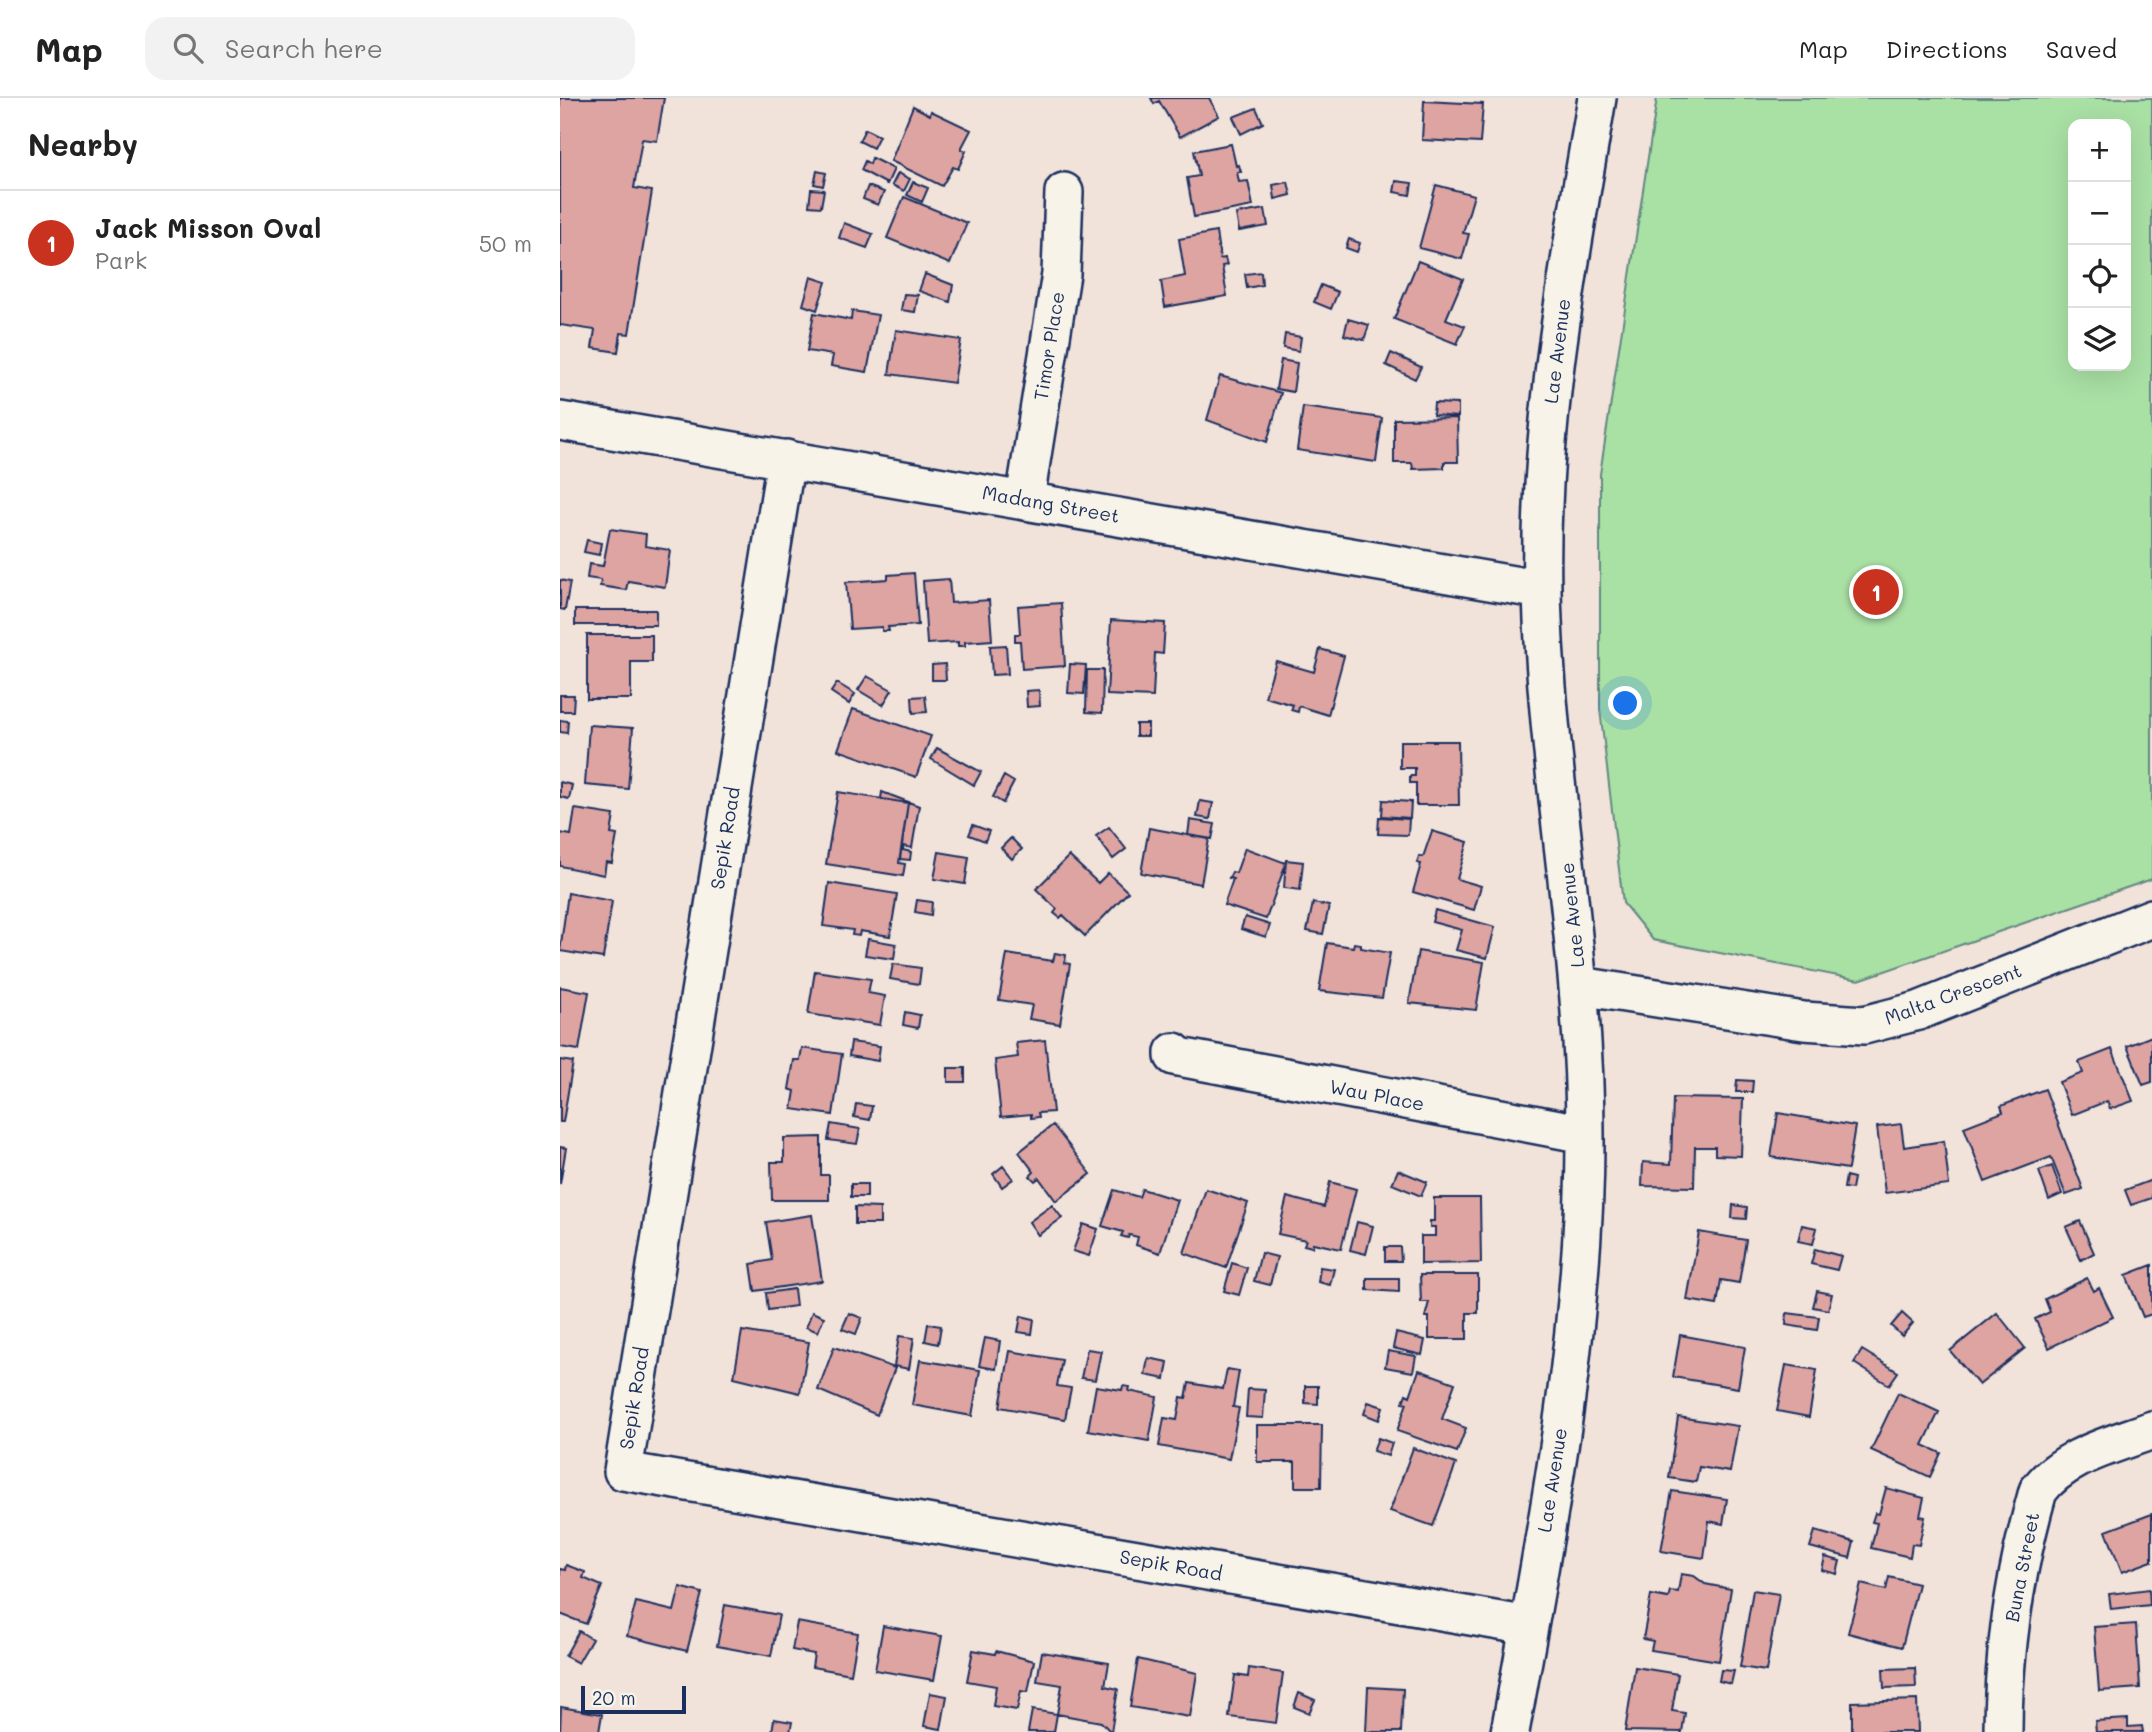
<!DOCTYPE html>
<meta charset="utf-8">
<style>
:root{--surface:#fff;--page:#f2f2f2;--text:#222;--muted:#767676;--line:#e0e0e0;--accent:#c8321e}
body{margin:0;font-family:Mali,sans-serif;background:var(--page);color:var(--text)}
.controls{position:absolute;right:21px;top:21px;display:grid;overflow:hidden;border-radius:14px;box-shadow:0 7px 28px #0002}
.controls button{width:63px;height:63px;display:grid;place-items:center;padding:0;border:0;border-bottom:2px solid var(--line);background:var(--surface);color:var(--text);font:35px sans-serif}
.scale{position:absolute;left:21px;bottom:18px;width:105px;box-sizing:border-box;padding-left:7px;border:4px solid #1b2f5e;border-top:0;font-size:19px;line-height:24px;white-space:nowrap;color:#1b2f5e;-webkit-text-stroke:5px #f7f3e8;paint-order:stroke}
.you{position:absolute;left:1066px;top:606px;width:24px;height:24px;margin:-18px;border:5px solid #fff;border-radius:50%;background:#1a73e8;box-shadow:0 0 0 10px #1a73e833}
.badge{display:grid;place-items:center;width:46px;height:46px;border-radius:50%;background:var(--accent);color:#fff;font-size:23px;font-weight:700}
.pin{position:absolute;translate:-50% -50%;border:4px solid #fff;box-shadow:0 2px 7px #0006}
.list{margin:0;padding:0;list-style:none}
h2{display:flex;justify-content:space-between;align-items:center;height:91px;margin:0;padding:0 28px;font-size:30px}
h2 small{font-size:23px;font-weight:400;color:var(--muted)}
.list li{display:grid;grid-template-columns:46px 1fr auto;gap:21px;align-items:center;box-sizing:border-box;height:105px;padding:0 28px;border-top:2px solid var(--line)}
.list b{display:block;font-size:26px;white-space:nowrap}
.list p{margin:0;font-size:23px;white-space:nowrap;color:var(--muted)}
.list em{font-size:23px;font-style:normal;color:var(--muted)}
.icon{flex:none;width:38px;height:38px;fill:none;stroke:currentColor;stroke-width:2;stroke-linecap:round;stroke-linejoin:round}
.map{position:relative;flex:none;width:1592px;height:1634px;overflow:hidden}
header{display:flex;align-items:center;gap:42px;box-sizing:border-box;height:98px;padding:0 35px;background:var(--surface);border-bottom:2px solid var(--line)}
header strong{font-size:33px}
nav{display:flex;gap:38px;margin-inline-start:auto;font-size:24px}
.search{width:490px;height:63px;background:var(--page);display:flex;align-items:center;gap:18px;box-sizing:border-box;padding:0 24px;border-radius:21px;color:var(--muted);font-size:26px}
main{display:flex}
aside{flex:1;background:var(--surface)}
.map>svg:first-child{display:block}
.green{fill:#a9e0a4;stroke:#628881;stroke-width:2;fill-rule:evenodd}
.building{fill:#dea4a2;stroke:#1b2f5e;stroke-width:2}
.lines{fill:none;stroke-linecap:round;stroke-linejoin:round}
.street-casing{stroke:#1b2f5e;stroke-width:42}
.street{stroke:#f7f3e8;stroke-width:37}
.labels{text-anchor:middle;stroke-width:5;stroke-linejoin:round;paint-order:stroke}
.street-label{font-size:19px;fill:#1b2f5e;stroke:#f7f3e8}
</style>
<header>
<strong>Map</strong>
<div class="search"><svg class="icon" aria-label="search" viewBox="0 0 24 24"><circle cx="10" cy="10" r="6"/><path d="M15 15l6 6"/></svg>Search here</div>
<nav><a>Map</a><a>Directions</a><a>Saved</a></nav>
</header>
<main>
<aside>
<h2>Nearby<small></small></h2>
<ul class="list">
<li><span class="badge">1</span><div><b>Jack Misson Oval</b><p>Park</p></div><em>50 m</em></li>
</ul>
</aside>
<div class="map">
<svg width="1592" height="1634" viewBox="0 0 1592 1634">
<rect width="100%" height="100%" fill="#f2e3da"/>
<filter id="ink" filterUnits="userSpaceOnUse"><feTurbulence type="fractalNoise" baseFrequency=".0143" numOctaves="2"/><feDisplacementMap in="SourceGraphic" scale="14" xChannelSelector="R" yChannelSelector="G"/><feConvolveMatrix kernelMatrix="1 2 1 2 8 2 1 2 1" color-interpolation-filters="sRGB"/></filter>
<g filter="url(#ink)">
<path class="green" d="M1097,0H1592V781L1299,882L1093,842L1063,805L1040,611V376ZM1513,26H1566V268H1513Z"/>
<path class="building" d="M0,0H104L97,43L82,41L74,90L92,93L69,236L61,235L58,254L32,250L35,232L0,227Z
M591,0H649L659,18L620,39L599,3L594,6Z
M864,3L923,6L920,45L862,42Z
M353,8L370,17L371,13L411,32L401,51L406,53L398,71L393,69L382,88L331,63Z
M696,10L703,25L681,36L673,19Z
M305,31L319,38L313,50L299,43Z
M671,46L676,68L679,67L681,74H677L679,84L688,83L693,108L634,119L627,80L639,78L634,53Z
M312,60L334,71L327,86L301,72L305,63L310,66Z
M257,73L266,75L263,88L254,86Z
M338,75L350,81L344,93L332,87Z
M836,83L852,85L850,97L834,94Z
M353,84L368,90L362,104L347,97Z
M728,84L731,97L715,101L713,87Z
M876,87L914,97L903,135L909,136L902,161L859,150Z
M308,88L324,94L318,107L303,101Z
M251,91L264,92L261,109L249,108Z
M344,99L407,125L390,166L327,140Z
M705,111L708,128L679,133L676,116Z
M284,125L313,136L307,150L279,140Z
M656,134L660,161L665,160L667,167L662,168L667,198L605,209L601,183L625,178L619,141Z
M789,141L800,145L797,154L786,150Z
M858,163L903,181L886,221L905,228L897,246L834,221Z
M701,174L702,187L687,190L685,176Z
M365,176L393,187L390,204L359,193Z
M251,179L266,184L257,212L243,207Z
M761,187L778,194L771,211L754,204Z
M344,196L358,197L355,214L341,212Z
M292,213L318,217L307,274L271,268L273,257L247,253L254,215L291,222Z
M788,221L809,227L804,242L784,237Z
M336,232L401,242L394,285L329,276Z
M725,236L741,239L739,253L723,250Z
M831,255L861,269L855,281L826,267Z
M721,262L737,265L733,294L716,291Z
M660,278L721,295L707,344L647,322Z
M874,305L898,306V319L873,317Z
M743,309L822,320L816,364L737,352Z
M897,320L898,364H884V370L853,371L852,365H834V321Z
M50,431L86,436L85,448L110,452L105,489L68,483L66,492L40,488L41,482L27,480L29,466L43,468Z
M27,442L41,445L39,457L24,454Z
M354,475L358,527L328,529L329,533H322V529L290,531L286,484L328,481V477Z
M389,481L391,505L429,502L432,542L405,544V548H398V544L367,546L363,483Z
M0,482L10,484L5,512L0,511Z
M501,505L505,568L462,571L460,543H455V536H460L458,508Z
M15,512H96V527H15Z
M551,522L605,525L603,556L595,555L593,599L547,597Z
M27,537H92V564H71V601H27Z
M446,547L448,576L432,577L430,548Z
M760,551L784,558L768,617L739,608L738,614L731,612L733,607L705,599L716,563L754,574Z
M385,566L386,582H372V567Z
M510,566L526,567L524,596L508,595Z
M527,572H543L542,615L526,614Z
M307,578L332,592L323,607L298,592Z
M277,585L295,596L289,606L271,594Z
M479,592L480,608L467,609L466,593Z
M0,597H14L13,613H0Z
M365,598L367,614L353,615L352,599Z
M293,611L371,638L356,679L278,652Z
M0,622L8,623L7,635L0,634Z
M576,626H588V638H576Z
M29,627L73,630L68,691L25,687Z
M840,643H898L899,707H856V685H850V678H855V670H840Z
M377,650L421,674L414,687L371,661Z
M444,678L454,684L443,705L433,699Z
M0,684L12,687L9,701L0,699Z
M278,694L348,705L339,765L345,766L343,778L266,766Z
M322,694L359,708L352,750L343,748V752L351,754L350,762L340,761L348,705L321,701Z
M823,702L851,704L850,720L822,718Z
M640,703L653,705L650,721L637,719Z
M15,711L54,717L51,736L57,737L52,765L46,764L44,777L0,768V735L11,737Z
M819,719L849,721L848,737L818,736Z
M630,722L655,726L652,741L628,737Z
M413,727L429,733L425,743L409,737Z
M549,729L566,751L553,761L536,738Z
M589,730L649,741L641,786L581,775Z
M872,733L908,744L897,781L921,788L914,812L853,794L861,766L857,765L859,758L863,759Z
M451,740L462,751L452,761L441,750Z
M685,750L726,765L706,821L664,807L673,781L669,780L672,774L676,775Z
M379,754L409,759L405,786L374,781Z
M509,758L538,785L548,775L568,794L525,838L503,817L500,820L494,815L497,811L476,791Z
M726,762L743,764L740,792L724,790Z
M269,785L337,796L330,838L300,833L299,838L292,837L293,832L263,828Z
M8,795L52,803L43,860L0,853Z
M357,802L372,804L371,817L355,814Z
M753,805L769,808L763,836L747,833Z
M875,812L935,829L927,860L896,852L902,832L872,824Z
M685,819L710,827L706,839L681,831Z
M308,841L336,846L334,861L305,857Z
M767,845L793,849L794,845L801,846V850L830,855L822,900L759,893Z
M858,853L924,864L916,912L849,905Z
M495,855L506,857L505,865L510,866L500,926L469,921L472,907L439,902L447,856L493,863Z
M333,866L361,870L359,886L330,881Z
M255,873L311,881L308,895L325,898L320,927L248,916Z
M0,889L29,894L19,952L0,949Z
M345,914L360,917L358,930L343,927Z
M1592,938V984L1583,987L1567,948Z
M485,942L493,1014L478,1015L479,1019L471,1020V1016L441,1019L435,962L458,959L456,945Z
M291,944L320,948L318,963L289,958Z
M242,950L282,956L273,1017L232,1011L235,993L229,991L234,962H240Z
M1552,951L1573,1003L1550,1011L1547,1003L1512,1017L1499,984L1523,975L1519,964Z
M0,962L13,964L3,1024H0Z
M388,970H405V984H388Z
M1177,982L1193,983L1192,994H1176Z
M1485,991L1523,1091L1506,1097L1491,1059L1425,1084L1404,1029L1443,1014L1441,1008Z
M1113,1000L1183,1001L1181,1058L1155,1057V1049H1135L1134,1089L1082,1088L1083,1064L1111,1066Z
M296,1006L312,1008L310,1022L294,1019Z
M1218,1015L1295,1028L1288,1071L1211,1059Z
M271,1026L300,1031L297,1046L268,1042Z
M1341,1026L1344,1049L1384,1043L1389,1087L1325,1095L1317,1029Z
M493,1027L531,1076L496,1103L479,1080L475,1083L470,1078L474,1074L459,1054Z
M261,1039V1077H269V1102H212L211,1064H224V1040Z
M0,1049L6,1050L0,1086Z
M443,1068L453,1081L442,1089L433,1076Z
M1492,1068L1502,1096L1489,1102L1479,1073Z
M838,1072L867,1084L861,1098L832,1086Z
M1286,1078L1294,1080L1292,1091L1284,1090Z
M1592,1082V1100L1571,1107L1565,1092Z
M770,1084L796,1091L781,1151L753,1145L752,1149L744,1147L746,1142L718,1136L727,1099L764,1109Z
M291,1086H307V1099H291Z
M582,1091L617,1102L600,1155L576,1147L578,1139L569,1137L568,1140L561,1138L563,1134L542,1128L554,1092L579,1099Z
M646,1091L688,1105L666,1170L624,1155Z
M874,1100H920L921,1165L861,1166V1138H875V1129H870V1123H874Z
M492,1107L502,1120L478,1137L469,1124Z
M1173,1107L1187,1109L1186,1121L1172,1120Z
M295,1109L320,1110V1126H295Z
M252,1117L262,1183L195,1193L191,1166L212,1162L206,1124Z
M1520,1123L1534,1155L1521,1162L1506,1129Z
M797,1124L813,1128L806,1156L790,1152Z
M523,1126L538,1131L529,1158L513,1153Z
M1242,1127L1257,1130L1253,1146L1238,1143Z
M1139,1134L1186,1142L1179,1185L1161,1182L1157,1207L1127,1202Z
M825,1149H840L841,1163H825Z
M1255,1151L1281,1158L1277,1172L1251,1166Z
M701,1155L717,1159L710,1187L694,1183Z
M672,1165L687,1170L679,1197L664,1193Z
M1592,1167V1216L1583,1219L1566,1177Z
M760,1169L774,1171L770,1187L758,1184Z
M860,1177H918V1215H907V1241H869V1219H865L869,1204H861Z
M807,1180H839V1194L807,1192Z
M1527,1180L1534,1193L1539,1190L1553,1219L1489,1250L1475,1221L1490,1214L1485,1201Z
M234,1191L236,1208L208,1212L206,1195Z
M1257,1193L1272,1196L1268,1212L1253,1209Z
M252,1214L264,1219L258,1234L246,1229Z
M289,1215L302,1220L296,1236L282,1231Z
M1227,1215L1259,1219L1257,1232L1226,1227Z
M1342,1215L1353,1225L1342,1238L1331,1228Z
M1437,1215L1465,1250L1419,1287L1390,1253Z
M461,1218L474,1221L472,1236L458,1234Z
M368,1226L381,1228L378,1246L365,1243Z
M182,1233L249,1244L240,1295L174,1279Z
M836,1235L865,1242L862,1257L833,1250Z
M1120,1237L1185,1249L1178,1290L1113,1279Z
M339,1238L354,1240L349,1271L334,1268Z
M425,1240L440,1243L436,1271L419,1268Z
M274,1249L335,1270L317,1317L258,1292Z
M527,1251L541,1253L535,1282L521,1280Z
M1302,1252L1338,1274L1329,1287L1294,1265Z
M450,1253L502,1262L497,1288L511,1290L505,1321L440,1309Z
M828,1253L856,1258L853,1274L825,1269Z
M588,1260L608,1264L605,1281L585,1277Z
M360,1262L420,1272L412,1318L352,1307Z
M1226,1267L1257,1272L1249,1319L1217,1313Z
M667,1271L679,1273L673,1309L679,1310L669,1361L599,1348L604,1320L617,1322L621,1299L626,1300L629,1285L663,1291Z
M859,1272L895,1285L882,1321L906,1330L897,1354L837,1333L847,1305L843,1304L846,1296L850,1298Z
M536,1288L562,1292L563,1288L570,1289L569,1293L597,1299L589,1343L528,1332Z
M745,1288H758V1306L745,1305Z
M688,1291L705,1292L703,1320L686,1319Z
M1338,1295L1379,1314L1363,1347L1381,1355L1370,1379L1311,1352Z
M808,1304L823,1309L819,1322L804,1316Z
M1118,1319L1178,1328L1170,1374L1139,1369L1136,1384L1109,1380Z
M697,1327H762L761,1389H735V1364H697Z
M818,1340L832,1345L828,1358L813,1353Z
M853,1350L896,1366L873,1428L830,1413Z
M1326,1390L1364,1400L1360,1418L1365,1419L1359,1447L1352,1446L1350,1459L1311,1450L1317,1425L1312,1424L1315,1415L1319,1416Z
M1112,1393L1167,1401L1163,1426L1149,1423L1144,1460L1101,1453Z
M1592,1416V1463L1562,1474L1546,1433Z
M1255,1433L1294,1444L1290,1460L1250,1449Z
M1265,1459L1280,1463L1277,1476L1262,1472Z
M6,1467L25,1474L23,1480L42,1488L26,1526L0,1516V1471L5,1472Z
M1121,1476L1134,1478L1145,1486L1171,1491L1159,1563L1091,1552L1093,1543L1083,1541L1091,1497L1108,1500L1110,1493L1118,1494Z
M1329,1479L1358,1486L1342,1549L1288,1535L1301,1486L1326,1492Z
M120,1489L142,1495L127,1553L67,1538L76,1504L114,1513Z
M1589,1491L1590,1507L1551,1511L1549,1496Z
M1193,1492L1219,1496L1206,1573L1180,1569Z
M165,1507L219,1517L211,1558L157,1548Z
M237,1524L298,1535L291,1576L252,1569L254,1556L232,1552Z
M1576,1526L1580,1590L1539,1593L1534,1529Z
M323,1528L382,1538L374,1582L315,1572Z
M19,1533L32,1541L18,1565L5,1558Z
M413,1552L435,1556L436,1553L474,1563L468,1594L461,1593L457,1612L433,1608L436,1588L407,1583Z
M482,1554L549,1565L545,1588L558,1591L551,1634L541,1624L497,1616L502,1587L477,1583Z
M578,1561L637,1575L630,1619L570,1609Z
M1075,1569L1118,1576L1112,1613L1125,1615L1122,1634L1065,1633Z
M689,1570L723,1575L716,1625L669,1619L675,1577L688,1579Z
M1355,1570L1356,1589L1324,1590L1323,1571Z
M1161,1572L1174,1573L1171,1586L1159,1583Z
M808,1589L843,1591L841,1634H806Z
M370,1595L387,1598L381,1631L364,1628Z
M739,1595L755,1602L749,1615L734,1609Z
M1357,1602L1358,1634H1292V1604Z
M1,1609L42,1616L39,1634H0Z
M472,1612L497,1616L494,1634H468Z
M214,1621L232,1624L230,1634H212Z
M1568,1621V1629L1582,1628L1583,1634H1536L1535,1623Z"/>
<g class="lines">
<g class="street-casing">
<path id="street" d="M0,323L982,492
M226,361L63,1373L969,1528
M465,401L501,176L504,94
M1020,888L1244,923L1304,927L1358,913L1592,820
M614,954V958L1025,1036
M950,1634C985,1440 1026,1233 1025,1036C1025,853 986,674 982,492C978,326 1010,163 1037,0
M1443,1634C1443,1553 1456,1471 1478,1393C1503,1358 1553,1347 1592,1332"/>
</g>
<use href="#street" class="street"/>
</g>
</g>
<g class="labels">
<g class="street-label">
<text transform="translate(489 248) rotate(-81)" y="7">Timor Place</text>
<text transform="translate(997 253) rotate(-83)" y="7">Lae Avenue</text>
<text transform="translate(491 406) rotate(10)" y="7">Madang Street</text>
<text transform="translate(165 740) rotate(-81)" y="7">Sepik Road</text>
<text transform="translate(1012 817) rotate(-96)" y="7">Lae Avenue</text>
<text transform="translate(1393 896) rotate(-20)" y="7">Malta Crescent</text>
<text transform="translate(817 997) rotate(11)" y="7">Wau Place</text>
<text transform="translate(74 1300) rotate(-81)" y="7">Sepik Road</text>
<text transform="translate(992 1382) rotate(-81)" y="7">Lae Avenue</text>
<text transform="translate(611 1467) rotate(10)" y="7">Sepik Road</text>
<text transform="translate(1462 1469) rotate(-79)" y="7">Buna Street</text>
</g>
</g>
</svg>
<div class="controls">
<button>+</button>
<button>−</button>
<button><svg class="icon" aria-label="locate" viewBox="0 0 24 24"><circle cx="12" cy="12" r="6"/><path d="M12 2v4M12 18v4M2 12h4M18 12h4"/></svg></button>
<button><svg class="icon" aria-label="layers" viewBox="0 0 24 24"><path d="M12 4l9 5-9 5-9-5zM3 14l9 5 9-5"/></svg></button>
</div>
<div class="scale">20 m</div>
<div class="you"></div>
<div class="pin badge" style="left:1316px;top:494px">1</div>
</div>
</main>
